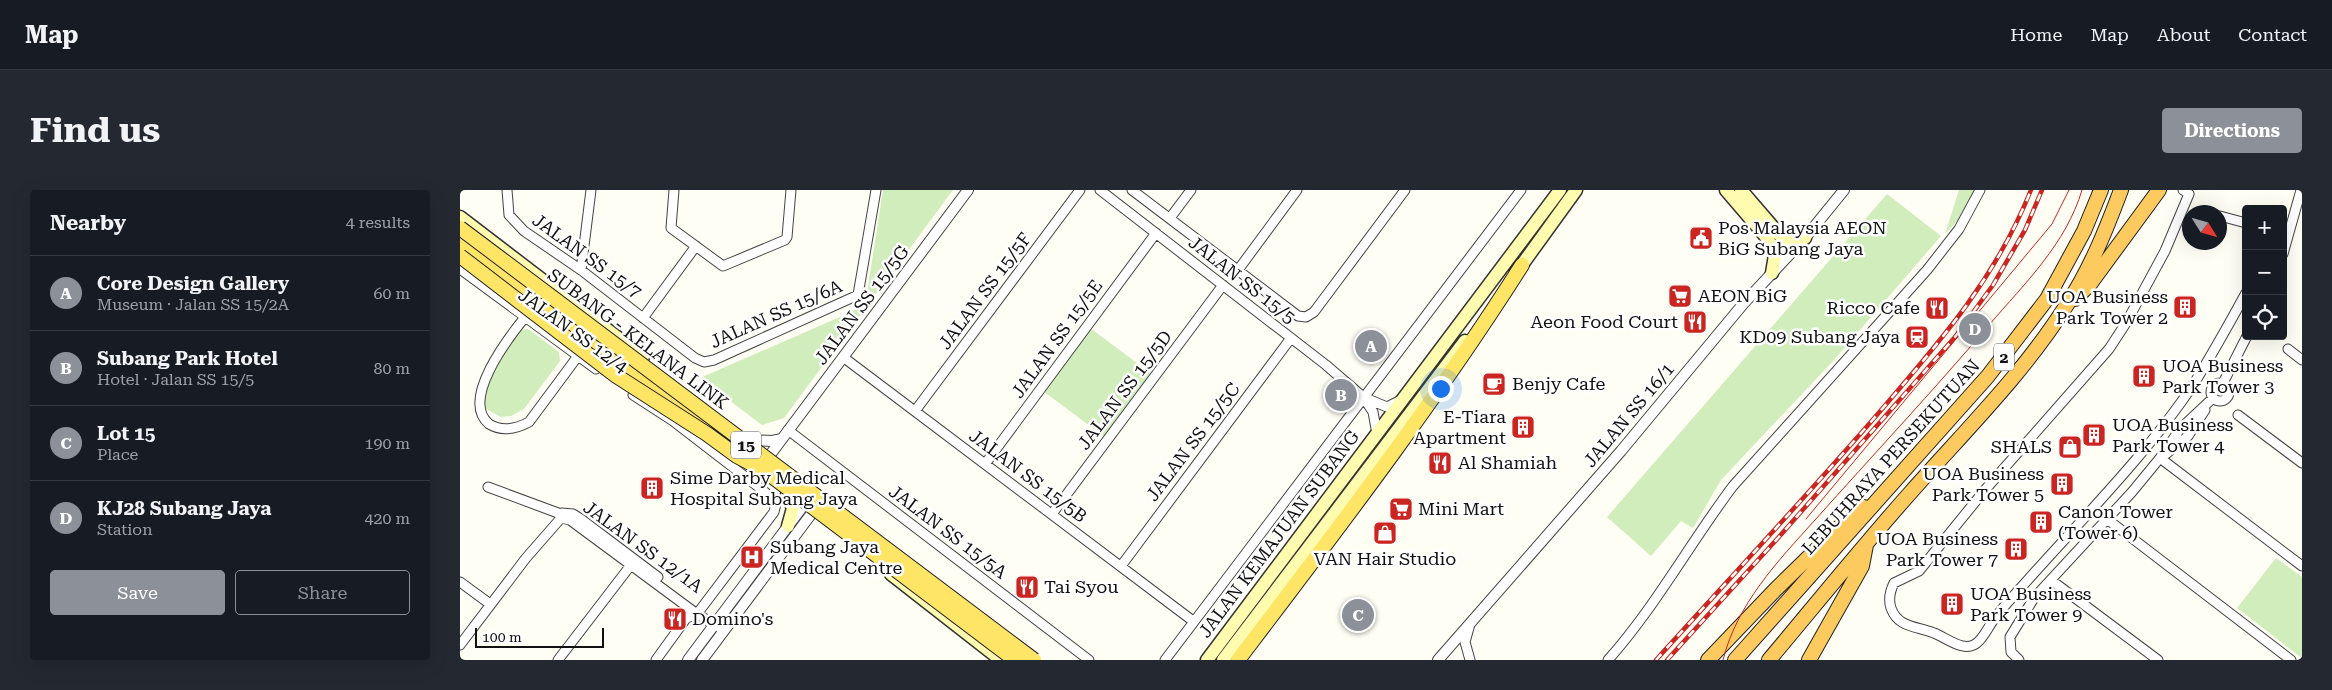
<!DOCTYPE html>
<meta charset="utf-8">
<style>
:root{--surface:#171b24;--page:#242831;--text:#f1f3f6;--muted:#9ea1a6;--line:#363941;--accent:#8c9099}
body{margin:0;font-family:"Roboto Serif",serif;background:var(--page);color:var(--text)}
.controls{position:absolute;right:15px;top:15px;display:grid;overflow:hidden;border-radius:5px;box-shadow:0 5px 20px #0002}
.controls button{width:45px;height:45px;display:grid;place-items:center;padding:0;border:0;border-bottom:1px solid var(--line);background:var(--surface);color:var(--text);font:25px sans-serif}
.compass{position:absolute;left:1722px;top:15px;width:45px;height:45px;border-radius:50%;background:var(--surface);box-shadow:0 5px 20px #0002;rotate:127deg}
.scale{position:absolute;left:15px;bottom:12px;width:129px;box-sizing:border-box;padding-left:5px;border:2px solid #111;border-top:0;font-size:14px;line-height:18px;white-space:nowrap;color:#111;-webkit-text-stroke:4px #fff;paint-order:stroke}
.you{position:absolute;left:980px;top:198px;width:18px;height:18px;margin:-12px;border:4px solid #fff;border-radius:50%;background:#1a73e8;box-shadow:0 0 0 8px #1a73e833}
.badge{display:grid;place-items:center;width:32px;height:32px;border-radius:50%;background:var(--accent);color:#fff;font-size:16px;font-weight:700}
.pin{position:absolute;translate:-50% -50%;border:2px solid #fff;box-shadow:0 1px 5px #0006}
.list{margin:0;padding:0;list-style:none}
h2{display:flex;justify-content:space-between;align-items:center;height:65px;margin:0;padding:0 20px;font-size:21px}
h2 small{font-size:16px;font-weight:400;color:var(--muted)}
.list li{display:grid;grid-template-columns:32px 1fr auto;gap:15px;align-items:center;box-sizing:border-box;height:75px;padding:0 20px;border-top:1px solid var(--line)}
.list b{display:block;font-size:19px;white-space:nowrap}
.list p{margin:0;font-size:16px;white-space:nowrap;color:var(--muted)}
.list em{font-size:16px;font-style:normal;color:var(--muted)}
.actions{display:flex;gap:10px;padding:15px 20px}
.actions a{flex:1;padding:11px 0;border:1px solid var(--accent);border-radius:5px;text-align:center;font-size:18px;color:var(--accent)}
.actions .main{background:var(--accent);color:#fff}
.icon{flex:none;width:28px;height:28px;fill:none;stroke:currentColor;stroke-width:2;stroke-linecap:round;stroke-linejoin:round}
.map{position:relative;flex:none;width:1842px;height:470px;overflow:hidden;border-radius:5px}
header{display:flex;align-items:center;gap:30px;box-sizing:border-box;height:70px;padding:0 25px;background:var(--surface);border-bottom:1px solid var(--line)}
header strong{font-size:24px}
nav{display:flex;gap:28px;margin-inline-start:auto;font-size:18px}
.intro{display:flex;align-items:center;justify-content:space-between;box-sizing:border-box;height:120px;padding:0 30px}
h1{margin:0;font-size:35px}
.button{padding:12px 22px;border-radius:5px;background:var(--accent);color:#fff;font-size:18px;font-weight:700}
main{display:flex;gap:30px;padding:0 30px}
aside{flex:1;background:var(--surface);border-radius:5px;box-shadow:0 5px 20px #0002}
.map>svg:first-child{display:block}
.green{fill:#d1edbb}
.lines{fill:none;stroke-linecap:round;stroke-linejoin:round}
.minor-casing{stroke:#444;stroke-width:11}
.tertiary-casing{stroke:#444;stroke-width:12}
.secondary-casing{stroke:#333;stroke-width:15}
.primary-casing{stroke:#222;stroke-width:16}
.trunk-casing{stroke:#222;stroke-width:16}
.minor{stroke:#fff;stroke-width:9}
.tertiary{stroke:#fff;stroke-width:10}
.secondary{stroke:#fffcb0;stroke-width:12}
.primary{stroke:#fee565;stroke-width:14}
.trunk{stroke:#fcca5e;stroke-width:14}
.tram{stroke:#ca2520;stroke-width:1}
.rail-casing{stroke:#ca2520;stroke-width:4.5}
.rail{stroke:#fff;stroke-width:2.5;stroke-dasharray:8;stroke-linecap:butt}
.primary-bridge-casing{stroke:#222;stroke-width:16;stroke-linecap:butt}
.primary-bridge{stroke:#fee565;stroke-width:14}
.labels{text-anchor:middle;stroke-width:5;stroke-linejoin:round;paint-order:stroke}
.shield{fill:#fff;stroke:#585858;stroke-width:1}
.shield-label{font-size:16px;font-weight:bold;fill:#111}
.poi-label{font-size:18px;fill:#111;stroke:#fff;text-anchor:start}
.street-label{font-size:18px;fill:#111;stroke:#fff}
</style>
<header>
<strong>Map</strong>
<nav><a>Home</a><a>Map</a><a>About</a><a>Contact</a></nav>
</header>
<div class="intro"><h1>Find us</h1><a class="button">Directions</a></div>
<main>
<aside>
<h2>Nearby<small>4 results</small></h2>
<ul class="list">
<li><span class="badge">A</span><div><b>Core Design Gallery</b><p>Museum · Jalan SS 15/2A</p></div><em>60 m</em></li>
<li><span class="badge">B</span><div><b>Subang Park Hotel</b><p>Hotel · Jalan SS 15/5</p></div><em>80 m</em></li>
<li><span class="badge">C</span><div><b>Lot 15</b><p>Place</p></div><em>190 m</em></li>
<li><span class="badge">D</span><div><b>KJ28 Subang Jaya</b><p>Station</p></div><em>420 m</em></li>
</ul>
<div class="actions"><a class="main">Save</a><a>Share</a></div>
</aside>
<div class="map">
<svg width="1842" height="470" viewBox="0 0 1842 470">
<rect width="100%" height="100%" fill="#fffef5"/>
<path class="green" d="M423,0H493L324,228L302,235L240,188L405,116Z
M1499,0H1514L1498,30L1485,44Z
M1427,4L1481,46L1374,170L1261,290L1233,338L1221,331L1191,366L1147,327Z
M630,138L693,185L646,248L583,201Z
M68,139L99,162L100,171L64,219L51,226L41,227L28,220L24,217L20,198L60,140Z
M1816,368L1842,387V468L1777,418Z"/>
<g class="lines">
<g class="minor-casing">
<path id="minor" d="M47,0L49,25L64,41L121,80L235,168L244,172L254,170L398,105L416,0
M214,0L211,38L263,76L325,50L327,47L331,0
M640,0L866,175L903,207L913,222L917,244
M672,0L838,126L846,127L854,122L945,0
M1723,0L1729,4L1705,61L1666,133L1649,159L1524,301L1459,381L1434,393C1430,401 1428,409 1431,418C1438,438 1457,436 1474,443C1487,448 1506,465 1519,451C1525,445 1529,436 1534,429C1544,416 1555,404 1566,392C1621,330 1687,264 1733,195C1752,165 1769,134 1786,103
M1760,26L1786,33
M710,28L731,0
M1823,64L1841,0
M0,79L136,179
M121,80L131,0
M778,80L837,0
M66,126C48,148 0,210 29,234C42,242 56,239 69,232L118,166
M183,128L236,56
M1828,159L1842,170
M383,167L733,431
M1751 202a9 9 0 1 1 18 0a9 9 0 1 1-18 0Z
M1763,193L1787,146
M173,205L213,231L305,302L316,314L314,322L237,424L227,428
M903,207L927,217L939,211
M455,221L620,0
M1778,225L1842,273
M328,240L629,470
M1706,264L1728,246L1745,220
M1700,268L1842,376
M525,274L696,43
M28,297L98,323L101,328
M102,323L113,324L121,329L198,387
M592,324L763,95
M101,328L110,330L237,424L260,438
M1647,329L1831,470
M661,376L831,148
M1591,390L1698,470
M0,392L30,414
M0,455L66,368L101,328
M98,470L174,371
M196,470L230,423
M705,470L1061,0
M1010,470L1005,452L1010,434
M1148,470C1196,416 1230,353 1273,296L1467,80L1499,39L1520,0
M1559,470L1551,462L1550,447L1574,408L1672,302L1700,268L1720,239L1753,208"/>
</g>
<g class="tertiary-casing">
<path id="tertiary" d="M290,250L312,251L322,249
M310,265L508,0
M228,470L343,316
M242,470L352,323
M978,470L1161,261L1284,113L1345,48L1384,0"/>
</g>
<g class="secondary-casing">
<path id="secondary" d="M1266,0L1308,49L1315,65L1312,83
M1281,0L1324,50L1336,51L1345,48
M0,27L183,167
M1056,83L1116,0
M327,305L333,318L328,336
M431,384L541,470
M747,470L1100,0
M763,470L1005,151"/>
</g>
<g class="primary-casing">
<path id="primary" d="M0,52L254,242
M778,470C876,341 975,212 1062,75"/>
</g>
<g class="trunk-casing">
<path id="trunk" d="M1615,109L1630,94L1699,0
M1248,470L1316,399L1397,320L1404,317
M1275,470L1528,186L1587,109L1624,41L1641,0
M1309,470C1356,414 1402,357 1451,302C1504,242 1563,184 1606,116C1630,80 1646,40 1661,0
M1349,470L1402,376L1406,355"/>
</g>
<use href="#minor" class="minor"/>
<use href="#tertiary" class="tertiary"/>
<use href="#secondary" class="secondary"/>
<use href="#primary" class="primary"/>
<use href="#trunk" class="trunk"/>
<path class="tram" d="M1346,329L1592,34L1609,0
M1263,470C1277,414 1317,372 1355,330C1413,265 1473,201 1529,135C1565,93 1606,54 1622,0"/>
<g class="rail-casing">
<path id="rail" d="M1196,470C1269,389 1344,309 1416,226C1478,154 1535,90 1571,0
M1207,470L1318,348L1495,147L1533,95L1565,40L1582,0"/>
</g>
<use href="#rail" class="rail"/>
<g class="primary-bridge-casing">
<path id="primary-bridge" d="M0,38L574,470
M0,66L155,185L247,244L277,266L305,281L555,470"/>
</g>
<use href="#primary-bridge" class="primary-bridge"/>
</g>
<defs>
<g id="civic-square" transform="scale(1.25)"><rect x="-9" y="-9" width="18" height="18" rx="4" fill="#ca2520" stroke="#fff"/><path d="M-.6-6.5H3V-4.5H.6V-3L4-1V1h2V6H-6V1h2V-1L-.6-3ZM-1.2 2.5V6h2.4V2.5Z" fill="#fff"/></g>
<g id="supermarket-square" transform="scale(1.25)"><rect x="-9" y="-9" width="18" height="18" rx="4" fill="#ca2520" stroke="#fff"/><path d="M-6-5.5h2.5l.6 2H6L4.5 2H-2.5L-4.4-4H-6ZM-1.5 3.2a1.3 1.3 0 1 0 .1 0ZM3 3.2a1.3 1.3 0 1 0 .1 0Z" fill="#fff"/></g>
<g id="building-square" transform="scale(1.25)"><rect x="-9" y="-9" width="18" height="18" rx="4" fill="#ca2520" stroke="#fff"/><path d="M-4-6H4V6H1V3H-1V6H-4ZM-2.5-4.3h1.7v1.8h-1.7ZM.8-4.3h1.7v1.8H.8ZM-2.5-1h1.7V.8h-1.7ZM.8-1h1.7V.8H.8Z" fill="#fff"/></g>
<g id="restaurant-square" transform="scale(1.25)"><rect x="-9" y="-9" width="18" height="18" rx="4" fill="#ca2520" stroke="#fff"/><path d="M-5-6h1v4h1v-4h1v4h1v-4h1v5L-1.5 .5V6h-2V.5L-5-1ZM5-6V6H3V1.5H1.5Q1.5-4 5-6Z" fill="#fff"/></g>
<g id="station-square" transform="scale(1.25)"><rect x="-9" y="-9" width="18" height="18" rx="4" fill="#ca2520" stroke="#fff"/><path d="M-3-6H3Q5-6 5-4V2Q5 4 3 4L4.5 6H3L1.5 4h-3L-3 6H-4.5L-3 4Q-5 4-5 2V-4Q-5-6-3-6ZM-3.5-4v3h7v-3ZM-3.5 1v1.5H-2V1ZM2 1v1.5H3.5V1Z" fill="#fff"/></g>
<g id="cafe-square" transform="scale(1.25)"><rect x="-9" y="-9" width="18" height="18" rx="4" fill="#ca2520" stroke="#fff"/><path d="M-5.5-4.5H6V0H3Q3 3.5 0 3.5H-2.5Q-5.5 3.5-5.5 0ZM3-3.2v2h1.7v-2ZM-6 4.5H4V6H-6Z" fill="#fff"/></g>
<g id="shop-square" transform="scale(1.25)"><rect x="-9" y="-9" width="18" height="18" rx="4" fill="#ca2520" stroke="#fff"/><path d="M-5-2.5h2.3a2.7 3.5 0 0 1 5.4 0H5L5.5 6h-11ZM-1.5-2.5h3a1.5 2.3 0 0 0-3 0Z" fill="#fff"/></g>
<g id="hospital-square" transform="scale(1.25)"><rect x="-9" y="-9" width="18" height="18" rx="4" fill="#ca2520" stroke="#fff"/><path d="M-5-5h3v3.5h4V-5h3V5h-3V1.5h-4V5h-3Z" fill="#fff"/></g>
</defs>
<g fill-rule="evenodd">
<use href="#civic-square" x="1241" y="48"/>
<use href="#supermarket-square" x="1220" y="106"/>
<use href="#building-square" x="1725" y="117"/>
<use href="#restaurant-square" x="1477" y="118"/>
<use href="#restaurant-square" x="1235" y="132"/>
<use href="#station-square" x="1457" y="147"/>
<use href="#building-square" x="1684" y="186"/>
<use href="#cafe-square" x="1034" y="194"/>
<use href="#building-square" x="1063" y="237"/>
<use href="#building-square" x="1634" y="245"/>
<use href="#shop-square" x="1610" y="257"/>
<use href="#restaurant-square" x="980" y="273"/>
<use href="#building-square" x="1602" y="294"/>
<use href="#building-square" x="192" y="298"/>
<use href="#supermarket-square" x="941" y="319"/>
<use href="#building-square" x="1581" y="332"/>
<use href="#shop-square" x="925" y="343"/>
<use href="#building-square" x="1556" y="359"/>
<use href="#hospital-square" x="292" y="367"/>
<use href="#restaurant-square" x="567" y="397"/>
<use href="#building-square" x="1492" y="414"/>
<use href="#restaurant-square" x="215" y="429"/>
</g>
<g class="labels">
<g class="shield">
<rect x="1534" y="153.5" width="20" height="27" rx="4"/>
<rect x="271" y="241.5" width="30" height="27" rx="4"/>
</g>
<g class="shield-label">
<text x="1544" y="173">2</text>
<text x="286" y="261">15</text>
</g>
<g class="poi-label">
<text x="1258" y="44">Pos Malaysia AEON<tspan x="1258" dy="21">BiG Subang Jaya</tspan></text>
<text x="1238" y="112">AEON BiG</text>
<text x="1708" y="113" text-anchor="end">UOA Business<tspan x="1708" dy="21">Park Tower 2</tspan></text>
<text x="1460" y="124" text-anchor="end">Ricco Cafe</text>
<text x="1218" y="138" text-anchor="end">Aeon Food Court</text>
<text x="1440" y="153" text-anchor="end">KD09 Subang Jaya</text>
<text x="1702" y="182">UOA Business<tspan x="1702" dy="21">Park Tower 3</tspan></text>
<text x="1052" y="200">Benjy Cafe</text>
<text x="1046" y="233" text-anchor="end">E-Tiara<tspan x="1046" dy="21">Apartment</tspan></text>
<text x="1652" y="241">UOA Business<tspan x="1652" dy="21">Park Tower 4</tspan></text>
<text x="1592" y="263" text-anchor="end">SHALS</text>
<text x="998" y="279">Al Shamiah</text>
<text x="1584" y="290" text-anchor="end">UOA Business<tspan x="1584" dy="21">Park Tower 5</tspan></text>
<text x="210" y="294">Sime Darby Medical<tspan x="210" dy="21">Hospital Subang Jaya</tspan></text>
<text x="958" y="325">Mini Mart</text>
<text x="1598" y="328">Canon Tower<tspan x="1598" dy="21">(Tower 6)</tspan></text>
<text x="1538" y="355" text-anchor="end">UOA Business<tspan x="1538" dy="21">Park Tower 7</tspan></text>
<text x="310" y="363">Subang Jaya<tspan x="310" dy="21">Medical Centre</tspan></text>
<text x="925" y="375" text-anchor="middle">VAN Hair Studio</text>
<text x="584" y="403">Tai Syou</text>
<text x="1510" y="410">UOA Business<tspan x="1510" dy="21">Park Tower 9</tspan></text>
<text x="232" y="435">Domino's</text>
</g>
<g class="street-label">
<text transform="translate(127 66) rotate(36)" y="6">JALAN SS 15/7</text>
<text transform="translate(782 90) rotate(38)" y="6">JALAN SS 15/5</text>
<text transform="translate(525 101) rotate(-53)" y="6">JALAN SS 15/5F</text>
<text transform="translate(402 115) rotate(-53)" y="6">JALAN SS 15/5G</text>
<text transform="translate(316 124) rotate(-24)" y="6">JALAN SS 15/6A</text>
<text transform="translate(113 141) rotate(36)" y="6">JALAN SS 12/4</text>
<text transform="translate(178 149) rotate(37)" y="6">SUBANG - KELANA LINK</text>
<text transform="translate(597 149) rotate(-54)" y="6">JALAN SS 15/5E</text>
<text transform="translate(665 200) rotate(-53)" y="6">JALAN SS 15/5D</text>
<text transform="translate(1169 225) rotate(-50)" y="6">JALAN SS 16/1</text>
<text transform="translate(733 252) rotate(-53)" y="6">JALAN SS 15/5C</text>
<text transform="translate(1431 267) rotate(-48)" y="6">LEBUHRAYA PERSEKUTUAN</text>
<text transform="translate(568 286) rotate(37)" y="6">JALAN SS 15/5B</text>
<text transform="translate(488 342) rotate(37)" y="6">JALAN SS 15/5A</text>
<text transform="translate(819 344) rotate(-53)" y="6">JALAN KEMAJUAN SUBANG</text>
<text transform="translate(183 357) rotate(36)" y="6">JALAN SS 12/1A</text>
</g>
</g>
</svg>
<div class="controls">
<button>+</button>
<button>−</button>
<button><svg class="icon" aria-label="locate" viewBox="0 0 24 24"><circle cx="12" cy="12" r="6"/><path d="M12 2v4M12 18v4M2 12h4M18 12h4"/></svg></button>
</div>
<svg class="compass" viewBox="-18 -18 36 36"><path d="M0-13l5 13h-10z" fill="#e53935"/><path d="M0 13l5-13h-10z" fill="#9ea1a6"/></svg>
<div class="scale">100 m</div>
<div class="you"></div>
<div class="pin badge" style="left:911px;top:156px">A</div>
<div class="pin badge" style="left:881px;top:205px">B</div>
<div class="pin badge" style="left:898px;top:425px">C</div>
<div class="pin badge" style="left:1515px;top:139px">D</div>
</div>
</main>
